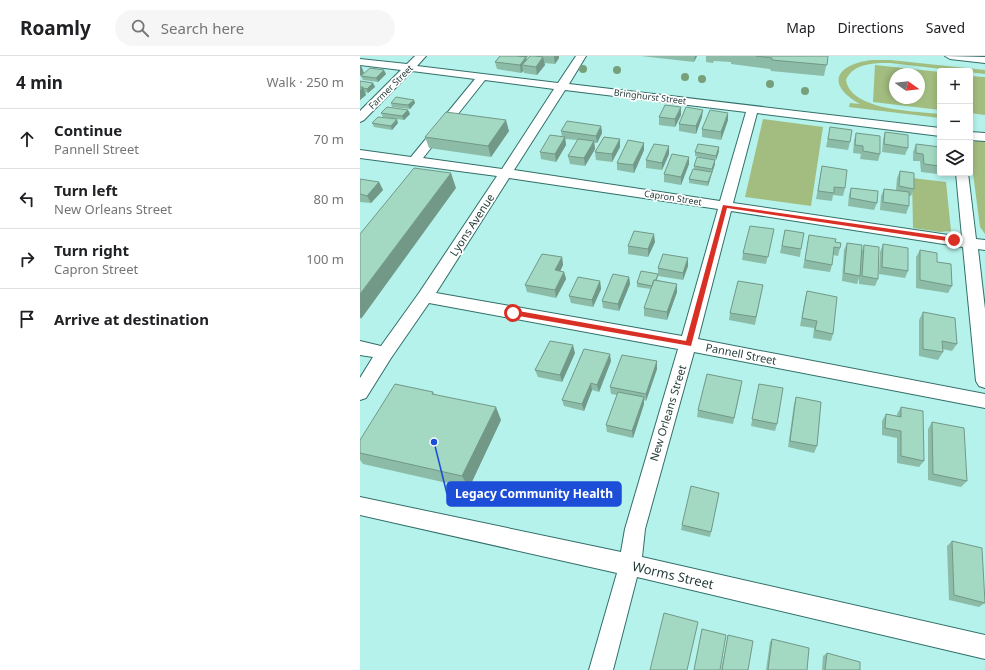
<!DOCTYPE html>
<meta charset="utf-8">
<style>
:root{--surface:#fff;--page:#f6f6f6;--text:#202124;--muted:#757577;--line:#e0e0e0}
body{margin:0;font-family:"Noto Sans",sans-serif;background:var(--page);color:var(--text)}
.controls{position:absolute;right:12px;top:12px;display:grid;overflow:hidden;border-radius:4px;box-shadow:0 2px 6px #0003}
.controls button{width:36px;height:36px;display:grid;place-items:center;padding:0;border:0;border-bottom:1px solid var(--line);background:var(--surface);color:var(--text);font:20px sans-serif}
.compass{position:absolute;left:529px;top:12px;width:36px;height:36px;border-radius:50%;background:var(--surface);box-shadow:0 2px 6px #0003;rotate:104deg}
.stop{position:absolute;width:12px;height:12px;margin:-9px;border:3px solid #d93025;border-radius:50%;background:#fff}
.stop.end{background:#d93025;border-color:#fff;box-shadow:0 1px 4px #0008}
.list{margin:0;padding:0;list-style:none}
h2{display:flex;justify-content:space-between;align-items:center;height:52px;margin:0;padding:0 16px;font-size:17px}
h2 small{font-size:13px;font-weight:400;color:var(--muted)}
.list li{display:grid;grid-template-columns:26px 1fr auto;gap:12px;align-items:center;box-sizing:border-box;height:60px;padding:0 16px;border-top:1px solid var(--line)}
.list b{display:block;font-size:15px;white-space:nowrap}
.list p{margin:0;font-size:13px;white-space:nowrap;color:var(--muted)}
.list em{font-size:13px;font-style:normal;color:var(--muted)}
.icon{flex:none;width:22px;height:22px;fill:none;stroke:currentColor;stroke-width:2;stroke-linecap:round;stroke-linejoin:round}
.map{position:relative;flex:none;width:625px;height:614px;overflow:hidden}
header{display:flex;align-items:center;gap:24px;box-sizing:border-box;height:56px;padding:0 20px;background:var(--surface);border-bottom:1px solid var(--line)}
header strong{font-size:19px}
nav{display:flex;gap:22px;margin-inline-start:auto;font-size:14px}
.search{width:280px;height:36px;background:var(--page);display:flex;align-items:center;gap:10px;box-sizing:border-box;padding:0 14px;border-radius:22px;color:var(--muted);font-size:15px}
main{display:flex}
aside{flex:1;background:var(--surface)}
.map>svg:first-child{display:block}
.green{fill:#a2bd7f;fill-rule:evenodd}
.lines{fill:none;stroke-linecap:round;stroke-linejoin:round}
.minor-casing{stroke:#326f69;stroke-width:2}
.minor{fill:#fff;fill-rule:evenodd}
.tree{fill:#77a07a}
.wall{fill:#8cbba7}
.shaded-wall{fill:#729888}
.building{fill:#a3d9c2;stroke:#729888}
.route{fill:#d93025}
.labels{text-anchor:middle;stroke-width:3.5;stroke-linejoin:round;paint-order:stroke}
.far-street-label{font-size:9px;fill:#1f3836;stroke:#fff}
.street-label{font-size:11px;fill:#1f3836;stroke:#fff}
.near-street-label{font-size:13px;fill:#1f3836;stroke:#fff}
.leader{fill:none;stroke:#1d4ed8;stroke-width:1.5}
.callout-dot{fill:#1d4ed8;stroke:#fff;stroke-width:1.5}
.callout{fill:#1d4ed8;stroke:#1d4ed8;stroke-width:1.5}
.callout-label{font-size:12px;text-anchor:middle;font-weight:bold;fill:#fff}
</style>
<header>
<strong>Roamly</strong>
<div class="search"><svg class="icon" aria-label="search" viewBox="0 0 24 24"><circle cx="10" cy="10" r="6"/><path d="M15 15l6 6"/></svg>Search here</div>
<nav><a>Map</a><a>Directions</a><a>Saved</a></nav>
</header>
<main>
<aside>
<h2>4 min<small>Walk · 250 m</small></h2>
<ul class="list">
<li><svg class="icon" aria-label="ahead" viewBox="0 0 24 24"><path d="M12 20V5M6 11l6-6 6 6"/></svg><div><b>Continue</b><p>Pannell Street</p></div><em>70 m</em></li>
<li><svg class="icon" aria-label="left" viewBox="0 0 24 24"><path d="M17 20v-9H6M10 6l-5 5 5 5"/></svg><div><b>Turn left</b><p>New Orleans Street</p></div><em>80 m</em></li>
<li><svg class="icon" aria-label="right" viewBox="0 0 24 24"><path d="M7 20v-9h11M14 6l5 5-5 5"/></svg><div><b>Turn right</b><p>Capron Street</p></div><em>100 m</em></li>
<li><svg class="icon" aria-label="arrive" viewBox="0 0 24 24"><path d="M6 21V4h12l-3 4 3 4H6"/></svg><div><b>Arrive at destination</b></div></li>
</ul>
</aside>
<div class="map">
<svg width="625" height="614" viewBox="0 0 625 614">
<rect width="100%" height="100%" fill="#b4f2eb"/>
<path class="green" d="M512,4H530L625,14V18L530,7C514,7 493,7 486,24C491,55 555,55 580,58V62L489,51L490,47L500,48C464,28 477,8 512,4Z
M515,9L580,16V54L513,46ZM535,18H559V42H535Z
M610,20L625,21V59L610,57Z
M403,63L463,71L451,150L385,141Z
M617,84L625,86V178L620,171L610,94V88Z
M552,122L586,126L591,175L580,176L553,172Z"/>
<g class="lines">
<g class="minor-casing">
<path id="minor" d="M55,0H66L57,10L198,27L216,0H226L209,28L580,72V80L397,57L373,147L602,181L596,117H608L616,183L625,184V194L618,193L625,253V332L619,330L616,325L603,191L371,155L338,283L625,338V352L334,296L285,473L282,501L625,579V603L277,521L253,614H229L257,517L0,459V441L261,496L265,473L318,293L69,247L31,302L6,342L0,344V322L13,301L0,299V285L21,290L59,237L137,120L0,102V94L51,101L115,23L52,15L4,64L0,66V55L41,14L0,9V3L47,8ZM125,24L194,33L142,113L63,102ZM205,34L386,56L360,145L154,114ZM149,122L358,153L322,280L76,237Z
M585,0L625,1V7L590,3Z
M610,76L625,77V85L610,84Z"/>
</g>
<use href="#minor" class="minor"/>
</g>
<g class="tree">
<circle cx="223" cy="13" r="4"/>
<circle cx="257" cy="14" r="4"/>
<circle cx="325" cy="21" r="4"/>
<circle cx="342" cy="23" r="4"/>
<circle cx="410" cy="28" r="4"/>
<circle cx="445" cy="35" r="4"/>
</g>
<path class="wall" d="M140,0H168L166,2L167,3L170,0H199V2L195,8L184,7L185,9L177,19L164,17L163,15L161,17L137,13L135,6Z
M281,0H337L334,6Z
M346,0H468L464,20L411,15L410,13L371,8V6L354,5L353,7L346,6Z
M26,18L18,26L3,24L1,20Z
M0,25L13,27L15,31L8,37L5,36L6,39L0,44Z
M54,44L55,47L50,53L32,51L31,47Z
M48,54L50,58L44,64L23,61L21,57Z
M321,59L315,71L299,69V61Z
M342,61L336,78L319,75V68Z
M368,64L361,84L342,81V73Z
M12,67H38L32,74L14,71Z
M241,70L242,77L237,87H234L235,93L225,110L210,108L208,100L218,84L205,83L206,89L196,106L181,103L180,96L202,81L201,75Z
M470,71L490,86L488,94L466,91Z
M149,75L131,101L69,92L65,81Z
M525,76L548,92L545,99L522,96L523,84Z
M496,77L520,98L518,105L500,103L501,98L493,97L494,85Z
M260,83V91L252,106L236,104L235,96Z
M284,87V94L274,117L257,114V107Z
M556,88L580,110V113L578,118L561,116L560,105H553V96Z
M359,95L356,104L335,100V96Z
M309,98L302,114L286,112V104Z
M355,104V108L351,120L348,130L329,127V123L334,114V110Z
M329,108L321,129L304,126V118Z
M462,110L485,132L483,140L473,139L472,145L456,143Z
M540,115L554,133L551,140H549V150L546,158L520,154L521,140L524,133L536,134L537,122Z
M0,123L19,126L23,134L11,147L0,146Z
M491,132L517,147L514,154L488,150L489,139Z
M414,173L406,208L382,204L383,197Z
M425,174L441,193L440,201L420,197Z
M449,179L475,186L480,192L478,200L473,199L472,209L470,216L443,212Z
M295,186L288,201L268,198V190Z
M487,187L502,195L504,189L518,223L515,230L499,228V222L497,228L482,225L484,194Z
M523,188L548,215L545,222L519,218L520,196Z
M560,194L577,206L592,230L588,237L556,232V201Z
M202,201L203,209L200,215L204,216L206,223L196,242L167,236L165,229Z
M328,210L323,224L298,220L297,224L317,228V236L307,264L284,260V252L291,233L277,231V227L298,218V212Z
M269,221L270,228L259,255L243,252L242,245Z
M240,225L241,233L233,251L211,247L209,240Z
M403,229L395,269L369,264L370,257Z
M447,235L473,278L471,285L453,282L454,272L440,270L445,243Z
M563,256L597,288L592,295L582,293L583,296L578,304L559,300V264Z
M215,297L202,326L178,321L175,314Z
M251,305L239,336L232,334L224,355L204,350L202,344Z
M297,313L286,345L284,344V348L273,382L247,376L246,369L257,339L251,338L250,331Z
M399,328L417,368L415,375L391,370Z
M381,332L373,368L337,361L338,354Z
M73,336L75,339L141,364L109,432L3,408L0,404V384Z
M436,341L457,390L454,397L428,391L434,348Z
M541,351L564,405L559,411L537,407V382L522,379V365L526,358L537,360V358Z
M572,366L607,425L601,431L568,424V373Z
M359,437L350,481L321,474L322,469Z
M592,485L625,547L619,551L589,544L587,490Z
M368,579L388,614H361Z
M412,583L447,614H406L410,586Z
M467,597L500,614H462L463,600Z"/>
<path class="shaded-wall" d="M163,0H168L166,2L168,9H162L163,15L161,17L160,9L164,5Z
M194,0H199V2L195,8L194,1Z
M335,0H337L334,6Z
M183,1L185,9L177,19L176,11Z
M1,9L4,17L0,20V10Z
M24,14L26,18L18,26L16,22Z
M13,27L15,31L8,37L7,33Z
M3,31L6,39L0,44V34Z
M54,44L55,47L50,53L48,49Z
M321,51V59L315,71V63Z
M48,54L50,58L44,64L42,60Z
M343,54L342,61L336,78V70Z
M368,57V64L361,84V76Z
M37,63L38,67L32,74L31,70Z
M146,64L149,75L131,101L128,90Z
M241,70L242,77L237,87L236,80Z
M205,81L206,89L196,106L195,98Z
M260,83V91L252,106V98Z
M234,85L235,93L225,110L224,102Z
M284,87V94L274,117L273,109Z
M309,90V98L302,114V107Z
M359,91V95L356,104V100Z
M329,101V108L321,129V121Z
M355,104V108L352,117V113Z
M352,116L351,120L348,130V126Z
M91,117L96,132L1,263L0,261V238Z
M19,126L23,134L11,147L7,140Z
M294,178L295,186L288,201V193Z
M202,201L203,209L197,222L195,214Z
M328,202V210L323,224V217Z
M204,216L206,223L196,242L195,234Z
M269,221L270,228L259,255L258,248Z
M240,225L241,233L233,251L232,244Z
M317,228V236L307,264V256Z
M213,289L215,297L202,326L200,319Z
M250,298L251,305L239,336L237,329Z
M297,305V313L286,345V338Z
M231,327L232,334L224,355L222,348Z
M284,341V348L273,382L272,375Z
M136,351L141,364L109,432L102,420Z"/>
<path class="building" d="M140,0H156L166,1L160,9L135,6Z
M170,0H175L183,1L176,11L162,9Z
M396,0H468L467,9L412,4V2Z
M10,12L24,14L16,22L1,20Z
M0,25L13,27L7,33L3,32V31H0Z
M36,41L54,44L48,49L31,47Z
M305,49L321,51L315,63L299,61Z
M27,51L48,54L42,60L21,57Z
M326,51L343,54L336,70L319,68Z
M350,54L368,57L361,76L342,73Z
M86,56L146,64L128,90L65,81Z
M18,61L37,63L31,70L12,67Z
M207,65L241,70L236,80L201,75Z
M470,71L492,74L490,86L468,83Z
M525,76L548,79V92L524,88Z
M496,77L520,80V98L503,95V90L495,89Z
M190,79L205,81L195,98L180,96Z
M244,81L260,83L252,98L235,96Z
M218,83L234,85L224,102L208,100Z
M268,84L284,87L273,109L257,107Z
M294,88L309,90L302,107L286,104Z
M338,88L359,91L356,100L335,96Z
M556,88L580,91V110L564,108L563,98L556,97Z
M312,98L329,101L321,121L304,118Z
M337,101L355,104L352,113L334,110Z
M462,110L487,114L485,132L474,131V137L458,135Z
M54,112L91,117L0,238V178Z
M333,113L352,116L348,126L329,123Z
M540,115L554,117V133L539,130Z
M0,123L19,126L7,140L0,138Z
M491,132L518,135L517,147L490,142Z
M524,133L549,136V150L523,146Z
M390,170L414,173L408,201L383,197Z
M425,174L444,177L441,193L422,190Z
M274,175L294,178L288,193L268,190Z
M449,179L476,183L475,186L481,187L480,192L474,191L472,209L445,204Z
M487,187L502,189L500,220L484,217Z
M523,188L548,192V215L522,211Z
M504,189L519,191L518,223L502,220Z
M560,194L577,197V206L591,208L592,230L560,224Z
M182,198L202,201L195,214L204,216L195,234L165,229Z
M303,198L328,202L323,217L298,212Z
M281,215L298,218L296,224H294L292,230L277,227Z
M253,218L269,221L258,248L242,245Z
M218,221L240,225L232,244L209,240Z
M294,224L317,228L307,256L284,252Z
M378,225L403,229L396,261L370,257Z
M447,235L477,241L473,278L455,274L457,265L442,262Z
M563,256L595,262L597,288L582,285L583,296L563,293Z
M190,285L213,289L200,319L175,314Z
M224,293L250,298L237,329L231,327L222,348L202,344Z
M262,299L297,305L286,338L250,331Z
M347,318L382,325L374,362L338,354Z
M35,328L73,336L72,338L136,351L102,420L0,397V384Z
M399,328L423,332L417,368L392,363Z
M258,336L284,341L272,375L246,369Z
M436,341L461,346L457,390L430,385Z
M541,351L563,355L564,405L541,400V375L525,372L526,358L541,361Z
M572,366L604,372L607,425L573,418Z
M331,430L359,437L351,476L322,469Z
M592,485L622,492L625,547L594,539Z
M304,557L338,566L327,614H290Z
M342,573L366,579L360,614H334Z
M368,579L393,585L388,614H362Z
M412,583L449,592L447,614H408Z
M467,597L500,606V614H465Z"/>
<path class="route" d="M363,149L594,182L596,184L594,186L367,152L331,290L153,259L150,257L153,254L326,285Z"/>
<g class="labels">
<g class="far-street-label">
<text transform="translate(31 31) rotate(-45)" y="3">Farmer Street</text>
<text transform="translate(290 41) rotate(7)" y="3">Bringhurst Street</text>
<text transform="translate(313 142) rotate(9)" y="3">Capron Street</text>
</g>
<g class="street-label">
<text transform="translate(112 169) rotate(-57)" y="4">Lyons Avenue</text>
<text transform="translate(381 298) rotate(11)" y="4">Pannell Street</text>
<text transform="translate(308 357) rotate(-73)" y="4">New Orleans Street</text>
</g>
<g class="near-street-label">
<text transform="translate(313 519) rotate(13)" y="5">Worms Street</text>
</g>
</g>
<path class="leader" d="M74 386L87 438"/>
<circle class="callout-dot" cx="74" cy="386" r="4"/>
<rect class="callout" x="87" y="426" width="174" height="24" rx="4"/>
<g class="callout-label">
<text x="174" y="442">Legacy Community Health</text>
</g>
</svg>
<div class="controls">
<button>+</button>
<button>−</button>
<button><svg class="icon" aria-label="layers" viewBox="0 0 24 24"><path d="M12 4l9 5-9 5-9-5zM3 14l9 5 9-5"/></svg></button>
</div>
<svg class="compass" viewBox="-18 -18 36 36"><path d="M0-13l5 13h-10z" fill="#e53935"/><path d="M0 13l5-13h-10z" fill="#757577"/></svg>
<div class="stop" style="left:153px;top:257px"></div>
<div class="stop end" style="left:594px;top:184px"></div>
</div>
</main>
